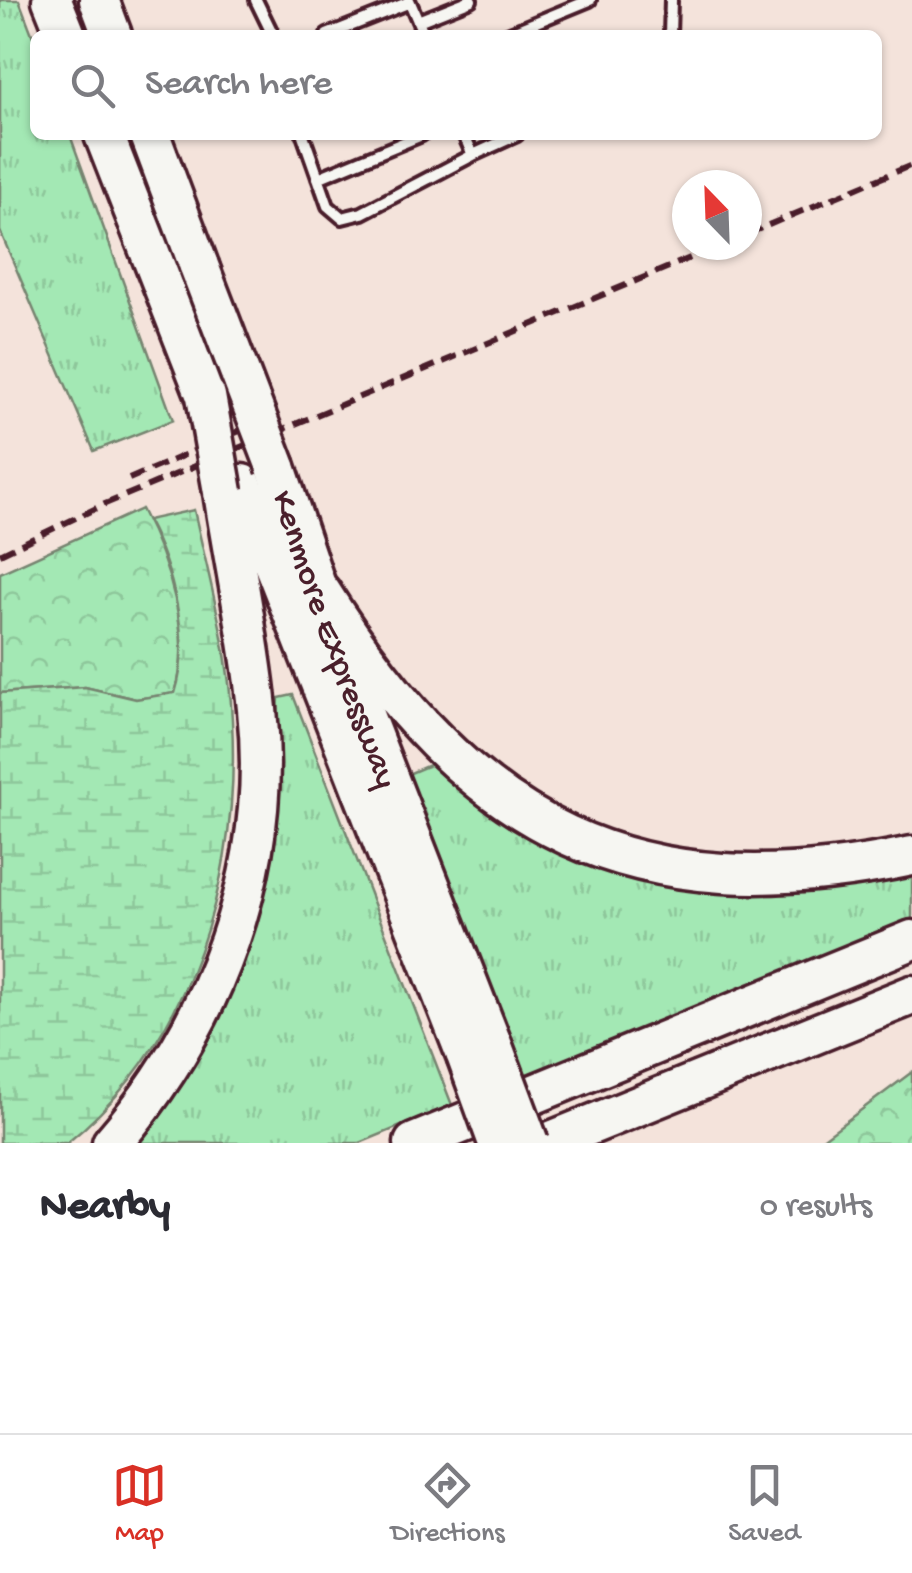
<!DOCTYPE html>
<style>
:root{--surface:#fff;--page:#f2f2f3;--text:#2b2b33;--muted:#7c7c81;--line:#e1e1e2;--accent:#d93025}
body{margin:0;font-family:"Gochi Hand",sans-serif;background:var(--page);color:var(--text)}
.compass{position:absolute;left:672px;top:170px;width:90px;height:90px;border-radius:50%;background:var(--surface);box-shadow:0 2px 8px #0004;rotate:337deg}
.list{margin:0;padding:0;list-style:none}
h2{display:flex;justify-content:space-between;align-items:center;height:130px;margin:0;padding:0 40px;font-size:42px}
h2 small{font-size:32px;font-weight:400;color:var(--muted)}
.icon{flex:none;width:55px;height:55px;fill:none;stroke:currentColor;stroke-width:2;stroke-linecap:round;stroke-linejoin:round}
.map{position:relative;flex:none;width:912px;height:1143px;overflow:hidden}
.search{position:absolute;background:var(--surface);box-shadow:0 2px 8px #0004;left:30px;right:30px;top:30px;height:110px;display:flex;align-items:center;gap:25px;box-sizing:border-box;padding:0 35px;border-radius:15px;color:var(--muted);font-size:38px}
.sheet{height:290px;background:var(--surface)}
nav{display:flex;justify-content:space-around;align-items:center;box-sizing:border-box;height:140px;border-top:2px solid var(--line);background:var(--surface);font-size:28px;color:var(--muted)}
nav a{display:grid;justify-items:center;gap:5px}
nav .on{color:var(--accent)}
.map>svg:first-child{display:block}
.grass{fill:url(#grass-tufts);stroke:#768470;stroke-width:2.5}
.forest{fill:url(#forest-crowns);stroke:#768470;stroke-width:2.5}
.wetland{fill:url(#wetland-marsh);stroke:#768470;stroke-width:2.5}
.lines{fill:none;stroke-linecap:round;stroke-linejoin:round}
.lane-casing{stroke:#4a1f2b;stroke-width:18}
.highway-casing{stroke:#4a1f2b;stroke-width:45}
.lane{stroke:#f6f6f2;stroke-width:10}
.highway{stroke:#f6f6f2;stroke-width:38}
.rail{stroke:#4a1f2b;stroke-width:6;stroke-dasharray:15 8;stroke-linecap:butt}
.highway-bridge-casing{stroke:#4a1f2b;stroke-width:45;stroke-linecap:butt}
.highway-bridge{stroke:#f6f6f2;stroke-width:38}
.labels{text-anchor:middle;stroke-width:10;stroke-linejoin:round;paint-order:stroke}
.street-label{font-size:35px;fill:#4a1f2b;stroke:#f6f6f2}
</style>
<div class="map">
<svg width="912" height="1143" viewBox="0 0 912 1143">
<defs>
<pattern id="grass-tufts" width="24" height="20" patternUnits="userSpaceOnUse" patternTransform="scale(2.5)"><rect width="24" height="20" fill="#a3e8b4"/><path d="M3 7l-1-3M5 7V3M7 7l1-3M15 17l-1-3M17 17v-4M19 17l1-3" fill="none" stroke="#8ec79b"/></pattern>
<pattern id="forest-crowns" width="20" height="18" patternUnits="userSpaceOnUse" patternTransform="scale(2.5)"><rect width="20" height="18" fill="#a3e8b4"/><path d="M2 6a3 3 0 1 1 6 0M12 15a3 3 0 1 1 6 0" fill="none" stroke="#8ec79b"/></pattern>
<pattern id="wetland-marsh" width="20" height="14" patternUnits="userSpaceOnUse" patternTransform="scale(2.5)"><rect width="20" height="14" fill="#a3e8b4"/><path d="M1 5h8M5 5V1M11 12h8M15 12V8" fill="none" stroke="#8ec79b"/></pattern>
</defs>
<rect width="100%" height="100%" fill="#f4e3db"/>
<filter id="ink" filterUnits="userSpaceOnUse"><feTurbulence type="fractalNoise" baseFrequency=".01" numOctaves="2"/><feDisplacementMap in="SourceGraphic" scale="20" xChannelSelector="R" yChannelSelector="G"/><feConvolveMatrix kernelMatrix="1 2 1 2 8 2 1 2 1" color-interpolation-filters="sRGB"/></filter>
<g filter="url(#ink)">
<path class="grass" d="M0,0H19L35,42V135H70L173,420L94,451L0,231Z
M293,695L452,1105L360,1143H132L274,777L279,698Z
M434,763L615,871L912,868V921L526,1075L408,774Z"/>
<path class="forest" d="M141,509C168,560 193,636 175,693L136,699L85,687L0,693V573Z
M912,1072V1143H817Z"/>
<path class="wetland" d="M194,510C209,578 229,649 232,720C240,875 193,1041 67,1143H0V693L85,687L136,699L175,693C192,642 172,566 147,520Z"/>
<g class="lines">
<g class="lane-casing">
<path id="lane" d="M256,0L273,35
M409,0L424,35
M418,21L471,0
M327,35L410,2
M505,35L590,0
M670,35L671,0
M303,135L328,206L342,218L362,213L473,155
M464,135L473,155L517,135
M318,178L422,135"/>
</g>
<g class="highway-casing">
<g id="highway">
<path d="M52,0L66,35"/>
<path d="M99,0L112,35"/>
<path d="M104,135L206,396"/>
<path d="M150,135L199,266"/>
<path id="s1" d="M276,467L332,633L492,1044"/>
<path d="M242,484L466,1055"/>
<path d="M321,592C470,829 632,915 912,856"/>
<path d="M112,1143C215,1024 274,868 257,709C250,637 234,564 223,492"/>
<path d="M414,1143L912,940"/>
<path d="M546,1143L912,995"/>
</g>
</g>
<use href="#lane" class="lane"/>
<use href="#highway" class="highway"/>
<path class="rail" d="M747,234L912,165
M129,479L249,427
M0,554L105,504L721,245"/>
<g class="highway-bridge-casing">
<path id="highway-bridge" d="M199,266L276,467
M206,396L223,492
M492,1044L529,1143
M466,1055L498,1143"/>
</g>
<use href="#highway-bridge" class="highway-bridge"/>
</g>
</g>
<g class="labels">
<g class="street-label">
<text dy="12" stroke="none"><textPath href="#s1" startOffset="182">Kenmore Expressway</textPath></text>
</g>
</g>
</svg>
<svg class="compass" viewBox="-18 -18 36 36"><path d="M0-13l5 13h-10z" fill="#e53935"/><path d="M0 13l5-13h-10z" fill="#7c7c81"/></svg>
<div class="search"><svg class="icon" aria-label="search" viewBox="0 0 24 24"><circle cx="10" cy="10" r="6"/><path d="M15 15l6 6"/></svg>Search here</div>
</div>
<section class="sheet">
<h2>Nearby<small>0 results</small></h2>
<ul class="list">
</ul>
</section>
<nav>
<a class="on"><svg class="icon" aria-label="map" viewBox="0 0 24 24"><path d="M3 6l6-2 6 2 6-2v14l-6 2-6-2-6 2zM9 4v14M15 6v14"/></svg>Map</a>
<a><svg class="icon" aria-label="directions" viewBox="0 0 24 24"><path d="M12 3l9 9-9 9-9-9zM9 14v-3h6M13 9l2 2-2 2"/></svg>Directions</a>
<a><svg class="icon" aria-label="saved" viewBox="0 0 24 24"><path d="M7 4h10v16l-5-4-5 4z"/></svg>Saved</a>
</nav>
